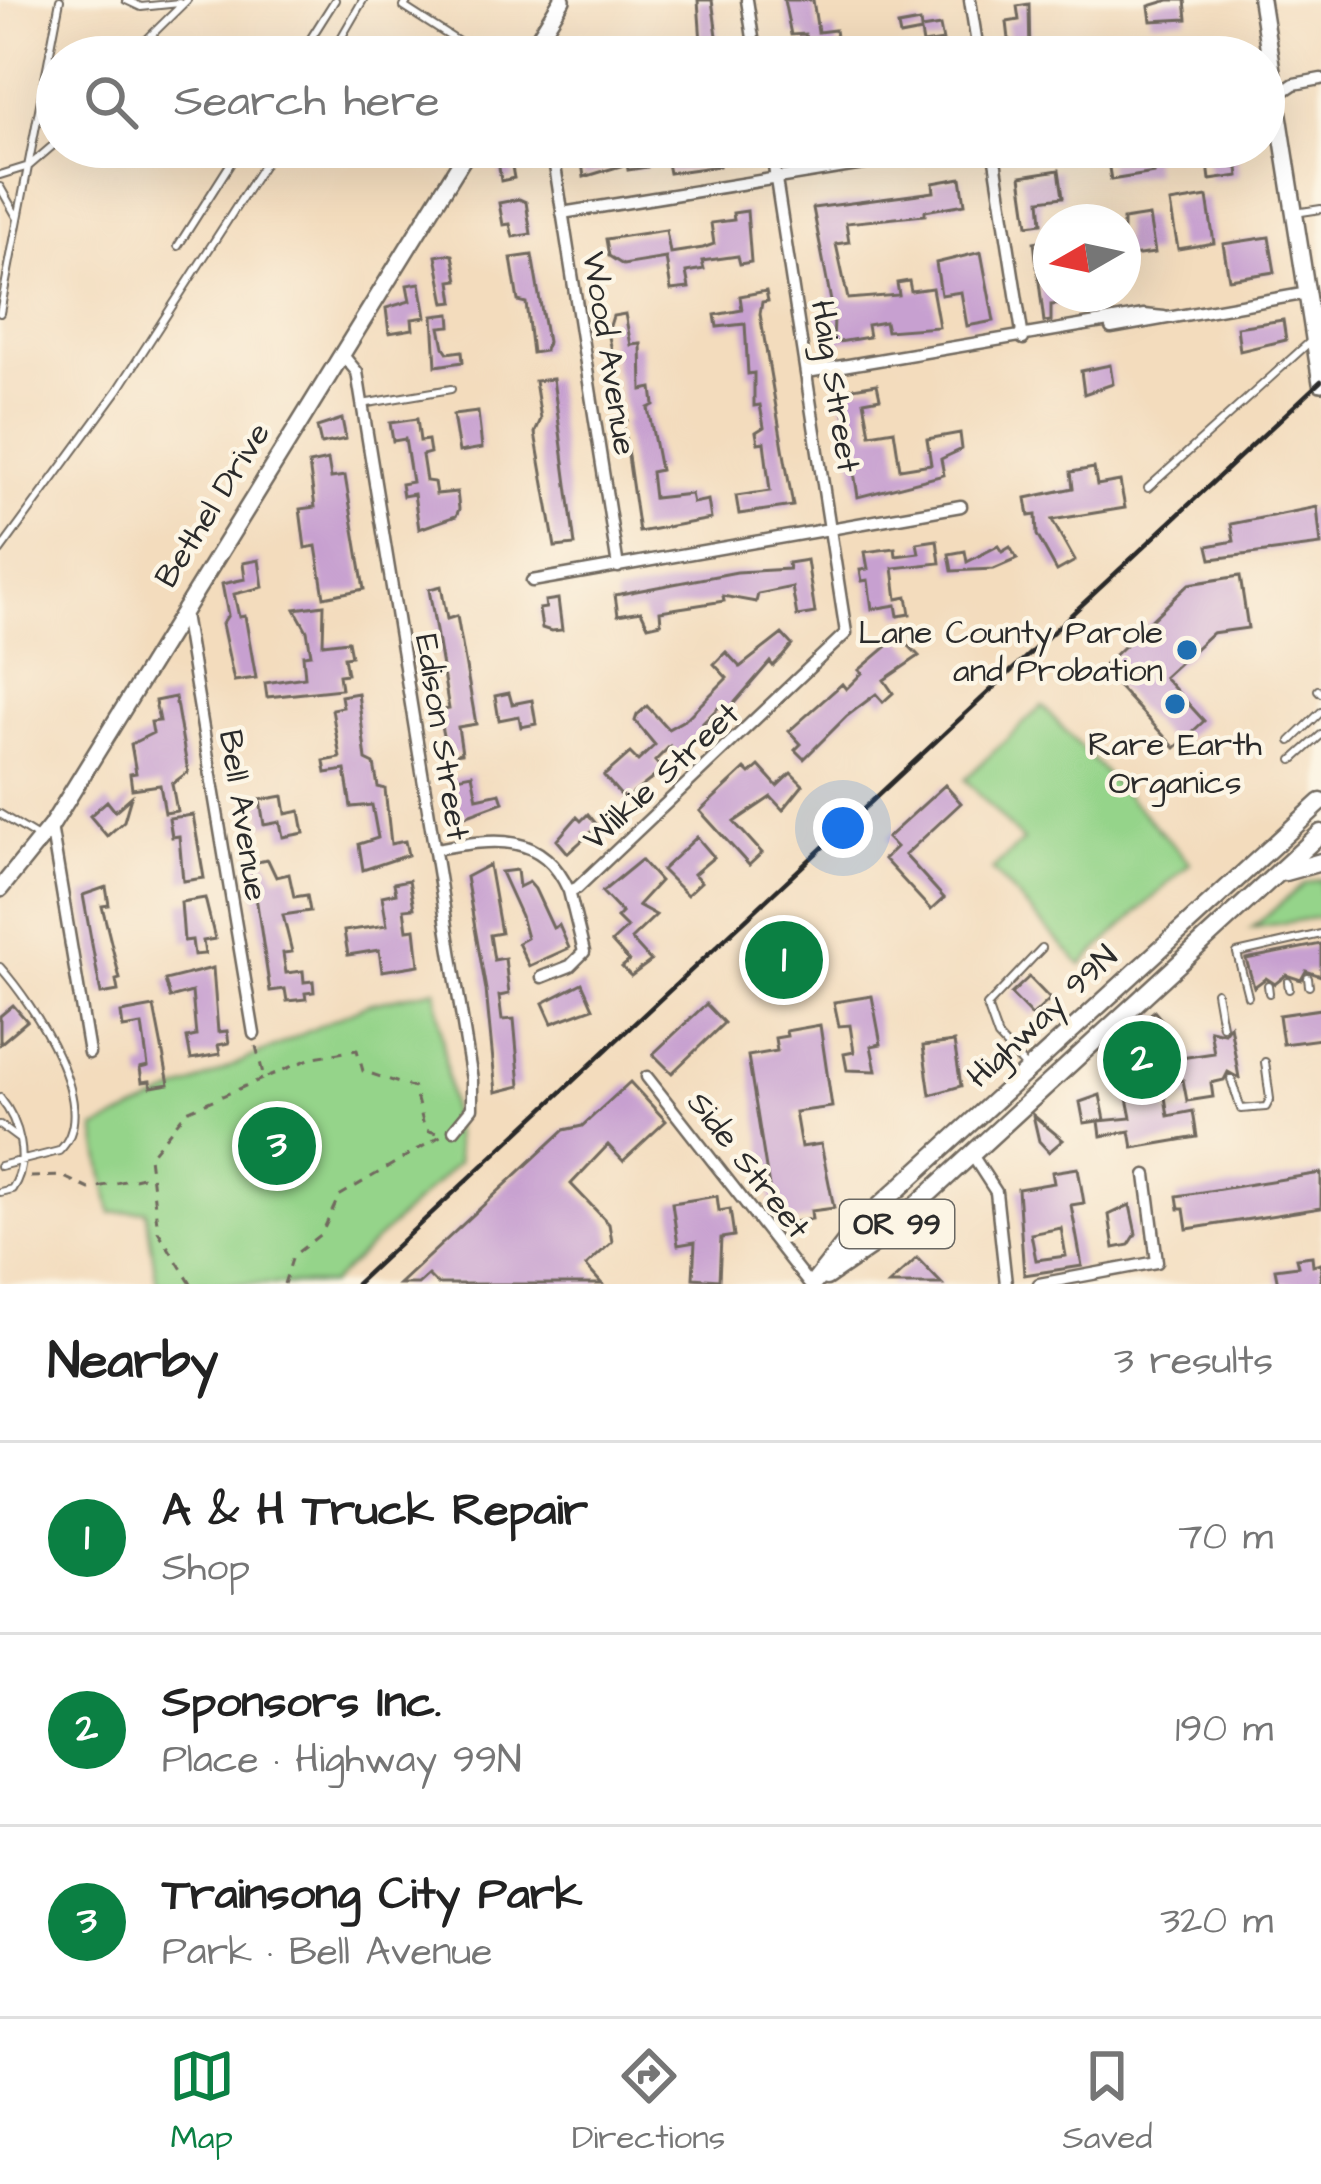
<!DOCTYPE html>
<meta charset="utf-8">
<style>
:root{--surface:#fff;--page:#f6f6f6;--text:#222;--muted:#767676;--line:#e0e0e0;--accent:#0b8043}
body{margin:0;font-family:"Architects Daughter",sans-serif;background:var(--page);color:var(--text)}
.compass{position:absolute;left:1033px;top:204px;width:108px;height:108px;border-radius:50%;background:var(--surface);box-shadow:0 12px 48px #0002;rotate:261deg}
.you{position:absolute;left:843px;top:828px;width:42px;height:42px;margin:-30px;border:9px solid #fff;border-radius:50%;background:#1a73e8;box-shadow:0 0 0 18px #1a73e833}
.badge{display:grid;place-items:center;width:78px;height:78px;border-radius:50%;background:var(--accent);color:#fff;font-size:39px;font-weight:700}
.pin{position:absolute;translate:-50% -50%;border:6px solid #fff;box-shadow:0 3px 12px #0006}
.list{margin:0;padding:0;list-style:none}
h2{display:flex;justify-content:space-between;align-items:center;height:156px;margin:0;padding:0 48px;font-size:51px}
h2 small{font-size:39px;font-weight:400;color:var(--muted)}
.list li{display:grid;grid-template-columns:78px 1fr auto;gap:36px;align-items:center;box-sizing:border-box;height:192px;padding:0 48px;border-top:3px solid var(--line)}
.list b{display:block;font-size:45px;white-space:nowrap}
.list p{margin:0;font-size:39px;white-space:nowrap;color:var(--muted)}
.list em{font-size:39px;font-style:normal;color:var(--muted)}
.icon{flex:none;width:66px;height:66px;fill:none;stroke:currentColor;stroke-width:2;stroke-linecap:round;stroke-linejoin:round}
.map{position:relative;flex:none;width:1321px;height:1284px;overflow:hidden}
.search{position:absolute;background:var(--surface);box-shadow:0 12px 48px #0002;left:36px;right:36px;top:36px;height:132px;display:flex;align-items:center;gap:30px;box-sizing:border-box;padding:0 42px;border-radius:66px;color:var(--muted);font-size:45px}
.sheet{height:732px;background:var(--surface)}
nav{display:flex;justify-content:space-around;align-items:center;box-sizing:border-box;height:168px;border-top:3px solid var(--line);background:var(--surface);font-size:33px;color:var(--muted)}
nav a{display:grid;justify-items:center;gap:6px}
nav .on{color:var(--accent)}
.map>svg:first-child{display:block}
.green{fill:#95d48a;stroke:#60805a;stroke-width:3}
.building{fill:#c7a0d0;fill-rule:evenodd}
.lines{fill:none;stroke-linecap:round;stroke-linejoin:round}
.lane-casing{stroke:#71695e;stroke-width:10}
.street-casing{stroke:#71695e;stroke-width:15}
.secondary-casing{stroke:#71695e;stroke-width:20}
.primary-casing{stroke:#71695e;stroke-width:21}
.path{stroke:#71695e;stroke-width:3;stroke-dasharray:9 9;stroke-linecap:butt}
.lane{stroke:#fff;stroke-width:6}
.street{stroke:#fff;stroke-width:10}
.secondary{stroke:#fff;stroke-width:15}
.primary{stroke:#fff;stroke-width:16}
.rail{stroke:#2b2b2b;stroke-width:4.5}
.poi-dot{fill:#1f6fb2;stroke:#fcf5e5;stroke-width:4.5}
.labels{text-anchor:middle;stroke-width:9;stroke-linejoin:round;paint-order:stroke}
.shield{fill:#fcf5e5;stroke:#6a6863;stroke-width:3}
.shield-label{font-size:30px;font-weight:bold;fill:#2b2b2b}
.street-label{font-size:33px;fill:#2b2b2b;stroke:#fcf5e5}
.poi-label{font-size:33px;fill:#2b2b2b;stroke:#fcf5e5;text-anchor:end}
</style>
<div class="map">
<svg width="1321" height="1284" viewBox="0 0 1321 1284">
<rect width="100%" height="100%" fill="#fcf5e5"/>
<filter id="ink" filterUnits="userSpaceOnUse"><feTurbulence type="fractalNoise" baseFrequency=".00833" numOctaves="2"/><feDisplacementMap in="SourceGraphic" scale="24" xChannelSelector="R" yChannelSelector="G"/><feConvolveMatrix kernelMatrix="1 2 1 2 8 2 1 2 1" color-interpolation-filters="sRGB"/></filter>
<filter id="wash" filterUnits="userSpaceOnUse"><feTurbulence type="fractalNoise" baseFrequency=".004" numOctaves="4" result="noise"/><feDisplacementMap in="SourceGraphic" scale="48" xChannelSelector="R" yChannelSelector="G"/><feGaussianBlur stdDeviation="2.7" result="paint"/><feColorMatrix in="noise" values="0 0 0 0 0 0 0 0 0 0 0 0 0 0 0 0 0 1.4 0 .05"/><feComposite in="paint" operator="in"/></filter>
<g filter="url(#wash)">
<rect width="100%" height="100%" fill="#f3dcbd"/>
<path class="green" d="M1042,706L1190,863L1081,965L992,870L1023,841L965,779Z
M1321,879V917L1252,928L1304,884Z
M436,989L458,1162L330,1284H157L146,1210L111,1213L95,1129L368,1004Z"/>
<g id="blocks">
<path class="building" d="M698,0H712L720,57H702Z
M784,0H813L818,32L835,30L839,57H825L823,47L808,49L805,34L791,35Z
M1169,0H1185L1187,19L1151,21L1149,6Z
M1029,4L1030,57H1011L1007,22L1019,20L1017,6Z
M920,22L921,29L940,26L943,41L923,44L921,32L900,36L898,26Z
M634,147H716L719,166L669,173L666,158L646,160L647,167L628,170L627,164L584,177L581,156Z
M517,149L520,166L512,167L514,178L501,181L497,153Z
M1236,152L1239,176L1210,180L1207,156Z
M1151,155L1154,173L1111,180L1108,162Z
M1059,170L1063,197L1040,200L1042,223L1028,225L1021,176Z
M961,178L965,204L925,211V215L846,223L849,242L836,244L848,299L899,295L897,283L909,281L911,291L932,288L939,327L887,331L885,322L867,325L869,337L833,343L834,317L813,208L934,192L933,183Z
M1207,197L1214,243L1178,249L1170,203Z
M519,199L526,202L531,234L513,237L510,224L503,225L499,203Z
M747,211L751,262L740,264L738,256L702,261L704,269L686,272L689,288L671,290L666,258L623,265L609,256L606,239L666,230L670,253L703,248L714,244L711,223L734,220L733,213Z
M1149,216L1155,253L1123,257V220Z
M1269,237L1275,272L1229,279L1223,244Z
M1044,240L1045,247L1051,246V294H1083L1085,303L1051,305V321L1044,322L1034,242Z
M981,252L994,321L967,326L961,292L941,295L936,263Z
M447,254L453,255L458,280L451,281L454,302L445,303L436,256Z
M532,255L547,342L545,351L532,353L526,303L518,301L511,258Z
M420,283L426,317L412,319L413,329L389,333L386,308L410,301L407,285Z
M766,291L768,301L762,302L760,314L793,506L739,514L736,496L770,491L764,442L758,443L756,432L764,427L760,405L754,406V373L748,374L745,324L717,327L715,315L742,310L740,296Z
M450,314L451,326L440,327L444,347L448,353L462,351L463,362L436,366L433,316Z
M625,314L631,345L641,344L642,390L652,388L654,405L648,408L660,470L651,472L654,498L691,494L693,503L708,500L711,519L639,532L623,422L627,421L608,332L613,316Z
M1283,320L1286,340L1240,351L1237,327Z
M1110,365L1113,384L1084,394L1081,371Z
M553,379L575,545L555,547L535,433L541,419L535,381Z
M877,384L880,398L864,401L870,434L894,430L900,469L931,464L927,439L960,433L962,449L941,459L944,475L858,497L841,390Z
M478,412L482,448L459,452L453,415Z
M342,419L346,439L321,444L317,427Z
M417,419L420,441L428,440L430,453L422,455L426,481L434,482L436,494L457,492L459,509L456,516L419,529L414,494L403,496L401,484L412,482L405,439L393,441L390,423Z
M328,460L331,478L345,476L364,589L324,597L316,546L305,548L300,509L315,507L309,464Z
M1094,468L1097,485L1120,481L1125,508L1052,520L1075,561L1057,571L1037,535L1036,515L1029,516L1026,498L1073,488L1071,472Z
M1317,507L1321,545L1211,559L1208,546L1234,541L1231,524Z
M937,540L940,563L893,568L897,599L907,597L910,614L898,616L896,605L872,609L868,580L862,581L860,570L868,569L865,552L895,548L896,556L919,553L917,543Z
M998,546L1002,552L1010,547L1017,559L994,569L952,571L949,554L965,551L967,562Z
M259,560L263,587L234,594L239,617L245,616L256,678L234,681L222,624L228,615L222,584L245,579L243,563Z
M807,560L815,613L797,616L792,587L758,594L756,602L723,596L724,601L660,611L661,623L648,626L641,611L618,615L615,595L737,572L789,569L788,563Z
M1240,576L1248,628L1212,633L1164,677L1204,721L1175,748L1101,668L1189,584Z
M441,586L447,619L457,616L476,724L458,727L462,753L447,755L438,711L449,709L429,589Z
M558,599L562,630L551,631L542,628L539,609L546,608L545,601Z
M324,605L323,644L348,641L351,656L344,657L347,674L339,675L341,689L267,697L265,683L305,677L303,655L311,654L307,631L295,609Z
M782,634L792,645L783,656L773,666L770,662L729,709L719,707L703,723L707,727L678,755L670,746L655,761L663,770L625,800L604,776L630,753L638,761L655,745L635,721L637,715L647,706L668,729L686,719L727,678L714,664L726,652L740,667Z
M899,636L919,656L884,680L893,693L883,702L876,694L847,716L804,759L795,750L801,744L789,731L842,684L846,689L862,673L859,670Z
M358,693L366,760L374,764L378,787L385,789L391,844L405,841L408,855L363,870L359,844L378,838L372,805L351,807L345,770L326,773L324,761L340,758L332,709L343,707L341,696Z
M509,693L512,704L532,700L536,724L521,727L519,716L499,720L495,696Z
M175,697L188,772L172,784L177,811L165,813L160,785L132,789L130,774L136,773L131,744L153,733L151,722L159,721L155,701Z
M759,766L777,786L791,773L803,785L783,810L771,797L734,822L762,853L749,865L700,811L745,769L750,774Z
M472,774L477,798L500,793L503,802L457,819L452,778Z
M945,785L961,803L905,855L944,898L931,910L884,859L896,847L887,838Z
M283,796L286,814L300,811L304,833L283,837L280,822L264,825L260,800Z
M131,797L124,821L107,836L90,816L107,801L115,811Z
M588,814L598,826L568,853L557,840L577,817L581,821Z
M193,815L204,878L183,881L179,836L172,837L169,818Z
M697,837L714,857L694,874L701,882L687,895L662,870Z
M268,860L276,877L289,874L294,897L307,895L310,911L283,915L292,952L283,953L286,973L303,971L304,982L313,981L314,992L305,993L306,999L287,1001L285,989L270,991L251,863Z
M641,860L660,881L638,905L656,915L631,939L651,961L631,976L622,967L629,961L612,942L627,928L617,918L622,913L602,892Z
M489,865L501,933L490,935L494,960L505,958L509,994L499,996L502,1020L514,1019L520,1086L496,1092L486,990L466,877Z
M517,870L519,887L529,882L535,889L553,928L559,925L569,948L529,966L518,943L527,938L521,916L501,872Z
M409,880L414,908L404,909L407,930L415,929L419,965L382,971L379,950L348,955L344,931L387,925L382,896L396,893L394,883Z
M106,887L109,905L102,906L120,979L116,980L118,991L101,994L83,895Z
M205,898L215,939L203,941L205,954L194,955L192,940L184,941L181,902Z
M789,930L815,957L779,991L753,963Z
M1321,944V976L1306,971L1301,980L1286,975L1275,984L1266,978L1254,987L1246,959Z
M213,968L218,1032L227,1031L229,1043L218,1045L220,1054L191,1059L187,1038L196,1036L192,992L170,998L165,980Z
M1029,977L1050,999L1032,1016L1011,994Z
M582,983L593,1008L552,1023L543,1003Z
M872,996L881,1044L871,1046L876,1071L847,1070L844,1054L854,1052L850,1025L839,1026L834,1002Z
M706,1004L724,1023L672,1073L653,1054Z
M13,1005L27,1021L0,1044V1016Z
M154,1007L169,1084L151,1087L150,1081L142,1082L140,1068L148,1066L142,1025L123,1028L121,1013Z
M1321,1009V1039L1283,1044L1279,1015Z
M1154,1011L1168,1027L1158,1042L1161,1061L1214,1053L1210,1030L1224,1033L1230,1025L1239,1078L1228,1072L1224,1080L1211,1083L1213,1097L1187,1101L1183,1080L1163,1084L1168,1116L1193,1111L1197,1137L1133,1148L1130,1131L1101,1136L1099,1121L1131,1118L1116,1044Z
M820,1025L832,1107L795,1112L801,1147L821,1144L834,1208L811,1211L812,1219L775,1225L748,1056L777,1051L775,1038L787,1036L786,1031Z
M954,1042L961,1086L930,1095L923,1046Z
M630,1082L666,1121L623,1161L608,1145L571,1184L609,1224L612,1242L586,1266L602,1284H437L428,1275L418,1284H399L564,1130L582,1126Z
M1100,1095L1105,1120L1084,1123L1080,1102Z
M1033,1115L1063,1140L1049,1152L1039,1141Z
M1078,1168L1084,1203L1071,1205L1082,1266L1024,1275L1018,1189L1054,1183L1052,1172ZM1061,1228L1066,1256L1036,1260L1031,1234Z
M1321,1173V1208L1187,1229L1184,1209H1179L1177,1196Z
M717,1196L719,1211L730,1209L734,1236L721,1238L719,1280L693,1278L695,1242L678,1245L672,1203Z
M1130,1205L1136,1234L1129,1245L1114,1248L1109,1215Z
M1312,1256L1313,1265L1321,1263V1284H1278L1275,1269L1298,1266L1296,1258Z
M917,1258L942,1284H889Z"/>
</g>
</g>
<g filter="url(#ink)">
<use href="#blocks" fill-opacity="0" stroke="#71695e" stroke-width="3"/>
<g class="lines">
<g class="lane-casing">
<path id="lane" d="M126,0L141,7L179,3
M408,0L404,7L482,57
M129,57L187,0
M299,57L335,0
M330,57L363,0
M0,175L29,166L57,142
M0,187L17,217
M1295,213L1321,209
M178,246L241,147
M0,313L60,0
M362,404L451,389
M1148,488L1312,340
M0,551L118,390L275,147
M1318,690L1321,693
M1291,741L1321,712
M1293,760L1321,735
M0,814L38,837
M0,967C32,1003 104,1108 59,1151L0,1166
M1308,978L1309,986
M1288,982L1289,989
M1268,985L1269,993
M1216,992L1222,1026
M1248,996L1237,953L1321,934
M1025,1066L998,1037L987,1006L1042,948
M1231,1079L1241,1109L1266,1107L1270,1099L1265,1062
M0,1098C19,1121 31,1162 12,1189L0,1192
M0,1125L19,1139"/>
</g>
<g class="street-casing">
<path id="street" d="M747,0L756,57
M970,0L979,57
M1264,104L1294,84L1321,79
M552,147L618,567
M993,147L1023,339
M562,213L968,147
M1111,328L1308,293
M341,353L357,372L472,1080V1108L454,1130
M807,372L1144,315L1164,317
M532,581L961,506
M183,608L254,1034
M51,826L89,1053
M435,849C494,839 542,830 569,891L577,888L846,633L771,147
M542,977L570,966L584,952L569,891
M647,1077L809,1284
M972,1155L996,1192L1006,1284
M1039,1284L1157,1262L1146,1175"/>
</g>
<g class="secondary-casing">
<path id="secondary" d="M1261,0L1321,383
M527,57L562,0
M0,889L51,826L470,147"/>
</g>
<g class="primary-casing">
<path id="primary" d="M1285,872L1321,862
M826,1277L873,1245L1321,833
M813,1284L860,1224L1321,802"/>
</g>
<path class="path" d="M256,1046L264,1078L314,1057L357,1050L363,1071L414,1088L425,1130L441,1134
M30,1177L62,1176L89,1189L147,1176
M191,1284L158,1231L149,1157L187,1111L262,1079
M284,1284L293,1256L322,1233L339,1196L444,1134"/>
<use href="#lane" class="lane"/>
<use href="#street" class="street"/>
<use href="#secondary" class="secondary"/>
<use href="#primary" class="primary"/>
<path class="rail" d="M356,1284L1321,381"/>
</g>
</g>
<g class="poi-dot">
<circle cx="1187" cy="650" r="12"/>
<circle cx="1175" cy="704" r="12"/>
</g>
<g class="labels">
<rect class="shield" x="840" y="1200" width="114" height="48" rx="9"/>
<g class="shield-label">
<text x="897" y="1234">OR 99</text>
</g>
<g class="street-label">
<text transform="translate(611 353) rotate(81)" y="12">Wood Avenue</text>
<text transform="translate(837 386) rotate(81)" y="12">Haig Street</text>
<text transform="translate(211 504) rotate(-58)" y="12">Bethel Drive</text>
<text transform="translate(444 737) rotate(81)" y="12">Edison Street</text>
<text transform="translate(660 775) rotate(-43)" y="12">Wilkie Street</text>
<text transform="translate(245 815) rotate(81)" y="12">Bell Avenue</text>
<text transform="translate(1041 1015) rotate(-43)" y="12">Highway 99N</text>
<text transform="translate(750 1164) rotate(52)" y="12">Side Street</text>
</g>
<g class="poi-label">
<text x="1163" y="643">Lane County Parole<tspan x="1163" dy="38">and Probation</tspan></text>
<text x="1175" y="755" text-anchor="middle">Rare Earth<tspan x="1175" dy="38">Organics</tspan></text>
</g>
</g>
</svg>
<svg class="compass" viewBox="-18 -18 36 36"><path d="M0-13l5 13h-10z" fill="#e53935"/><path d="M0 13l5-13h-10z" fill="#767676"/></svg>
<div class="you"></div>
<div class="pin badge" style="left:784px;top:960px">1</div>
<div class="pin badge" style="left:1142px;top:1060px">2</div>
<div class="pin badge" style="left:277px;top:1146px">3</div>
<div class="search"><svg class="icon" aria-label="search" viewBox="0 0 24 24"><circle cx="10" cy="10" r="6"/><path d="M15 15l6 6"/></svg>Search here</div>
</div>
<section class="sheet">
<h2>Nearby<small>3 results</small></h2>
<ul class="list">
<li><span class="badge">1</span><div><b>A &amp; H Truck Repair</b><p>Shop</p></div><em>70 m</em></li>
<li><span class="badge">2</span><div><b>Sponsors Inc.</b><p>Place · Highway 99N</p></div><em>190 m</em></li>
<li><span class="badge">3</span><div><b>Trainsong City Park</b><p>Park · Bell Avenue</p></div><em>320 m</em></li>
</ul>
</section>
<nav>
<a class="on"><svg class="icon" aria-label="map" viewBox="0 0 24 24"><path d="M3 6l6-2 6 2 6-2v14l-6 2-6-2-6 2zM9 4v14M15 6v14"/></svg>Map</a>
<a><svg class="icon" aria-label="directions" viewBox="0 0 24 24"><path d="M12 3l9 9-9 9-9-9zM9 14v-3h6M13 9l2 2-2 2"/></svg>Directions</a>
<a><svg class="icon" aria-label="saved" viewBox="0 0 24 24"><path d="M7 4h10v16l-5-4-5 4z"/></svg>Saved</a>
</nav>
